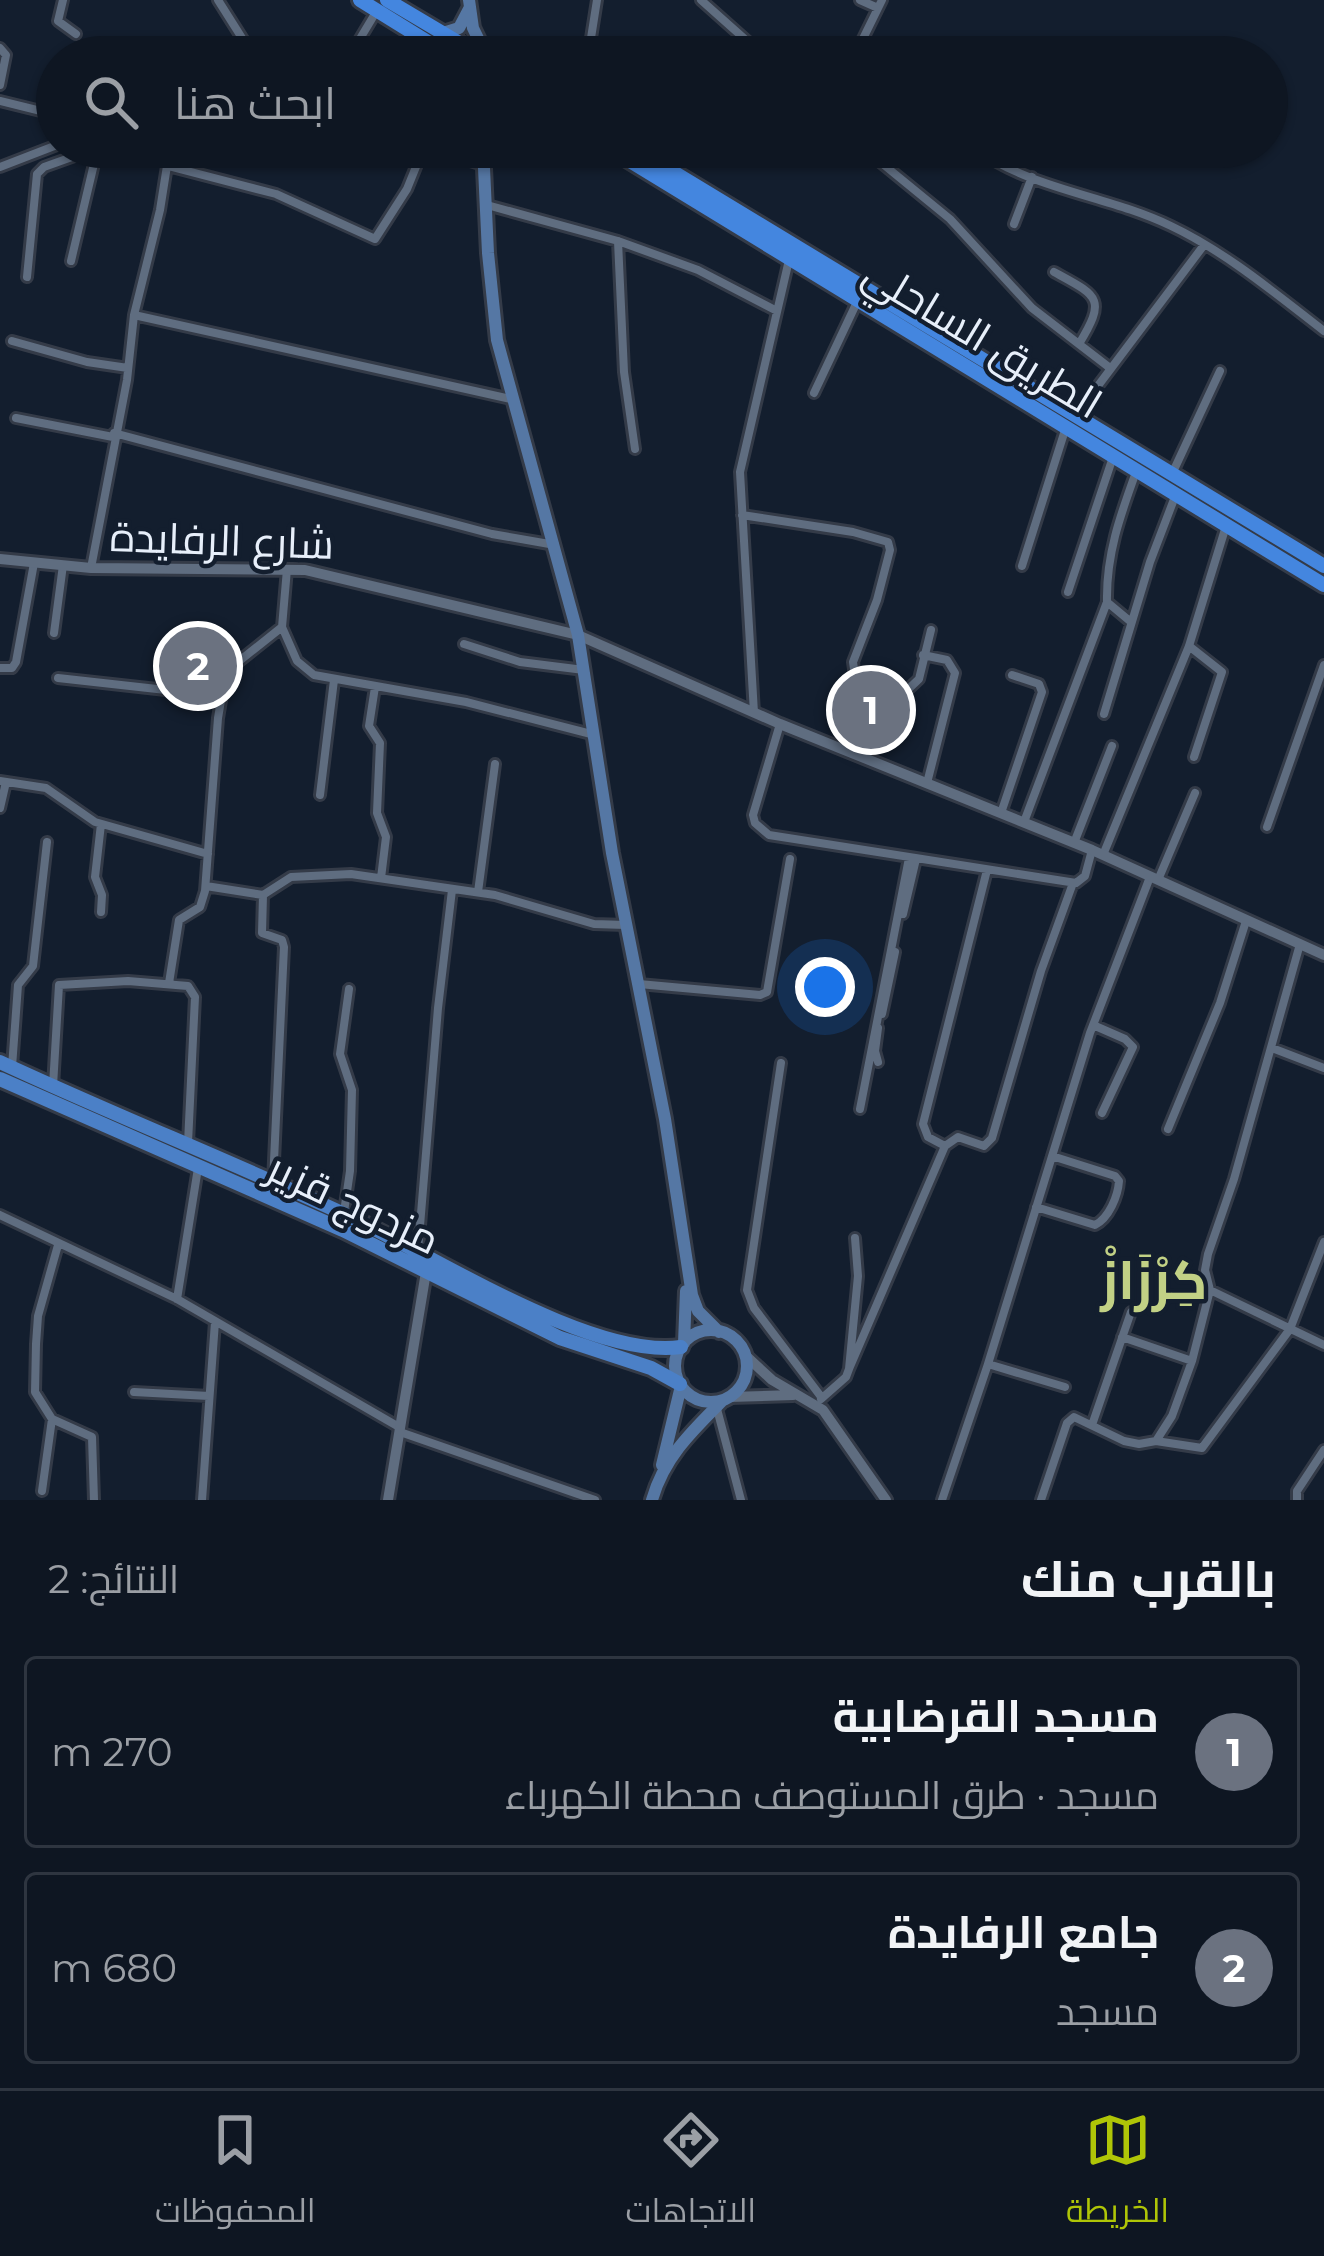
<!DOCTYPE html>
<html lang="ar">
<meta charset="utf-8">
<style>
:root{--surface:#0e1622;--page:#1c232f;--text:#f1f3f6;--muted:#9b9fa5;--line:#2e3540;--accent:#afc507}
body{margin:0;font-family:Montserrat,Cairo,sans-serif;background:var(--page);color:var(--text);direction:rtl}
.you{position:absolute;left:825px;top:987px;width:42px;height:42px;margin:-30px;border:9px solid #fff;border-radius:50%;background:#1a73e8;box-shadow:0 0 0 18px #1a73e833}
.badge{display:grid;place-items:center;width:78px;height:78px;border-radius:50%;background:var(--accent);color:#fff;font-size:39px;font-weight:700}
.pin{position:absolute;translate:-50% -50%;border:6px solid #fff;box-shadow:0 3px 12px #0006}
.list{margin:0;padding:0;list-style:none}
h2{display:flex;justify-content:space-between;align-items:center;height:156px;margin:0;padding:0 48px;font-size:51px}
h2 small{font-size:39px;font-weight:400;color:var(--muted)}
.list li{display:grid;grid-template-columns:78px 1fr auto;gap:36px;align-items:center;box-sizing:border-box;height:192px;margin:0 24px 24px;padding:0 24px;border:3px solid var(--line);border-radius:12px}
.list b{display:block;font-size:45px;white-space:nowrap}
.list p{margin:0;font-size:39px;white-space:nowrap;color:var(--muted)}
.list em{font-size:39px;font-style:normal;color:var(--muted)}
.icon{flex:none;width:66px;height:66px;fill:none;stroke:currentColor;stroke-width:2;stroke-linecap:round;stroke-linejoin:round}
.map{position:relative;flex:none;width:1324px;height:1500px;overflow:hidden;direction:ltr}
.search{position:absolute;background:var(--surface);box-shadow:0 3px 9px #0004;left:36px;right:36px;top:36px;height:132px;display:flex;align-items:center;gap:30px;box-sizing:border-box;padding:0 42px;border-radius:66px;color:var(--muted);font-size:45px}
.sheet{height:588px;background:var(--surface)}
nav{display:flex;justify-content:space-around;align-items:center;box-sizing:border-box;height:168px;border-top:3px solid var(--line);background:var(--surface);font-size:33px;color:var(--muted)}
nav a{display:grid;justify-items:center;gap:6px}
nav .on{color:var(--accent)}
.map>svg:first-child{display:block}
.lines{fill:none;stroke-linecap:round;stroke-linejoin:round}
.minor-casing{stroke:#343b48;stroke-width:14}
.tertiary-casing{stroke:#343b48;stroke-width:16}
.secondary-casing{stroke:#343b48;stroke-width:18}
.primary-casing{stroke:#343b48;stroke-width:20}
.trunk-casing{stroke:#343b48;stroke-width:20}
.minor{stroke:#5f6d80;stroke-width:8}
.tertiary{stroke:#5f6d80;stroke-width:10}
.secondary{stroke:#5577a4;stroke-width:12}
.primary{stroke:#4b80c7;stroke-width:14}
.trunk{stroke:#4486df;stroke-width:14}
.labels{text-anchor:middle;stroke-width:9;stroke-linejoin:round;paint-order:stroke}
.street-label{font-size:42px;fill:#e7effa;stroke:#131e2e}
.district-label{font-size:54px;font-weight:bold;fill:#c2d185;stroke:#131e2e}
</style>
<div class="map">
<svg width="1324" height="1500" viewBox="0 0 1324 1500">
<rect width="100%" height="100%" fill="#131e2e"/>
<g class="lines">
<g class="minor-casing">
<path id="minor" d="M63,0L58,21L76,34
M218,0L254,57
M701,0L765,57
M860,0L878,8
M0,48L6,55L0,85
M349,57L376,12
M588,57L597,0
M854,57L882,0
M0,101L57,115
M427,147L483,165
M862,147L950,219L1032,308L1110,368
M973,147C1031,190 1107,195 1171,226C1226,252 1276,294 1324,331
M327,161L352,160L365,147
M168,166L276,194L375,239L407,189L424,147
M0,167L57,145
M487,205L618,241L698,270L777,311
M1014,224L1032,177
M618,241L624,372L635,449
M71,261L98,147
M1054,272C1098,296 1107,298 1079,344
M27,277L37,174L44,167L97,148
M134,315L511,399
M12,341L87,362L128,368
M814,393L857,302
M1076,415L1204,245
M16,418L113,437
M114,433L492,534L555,545
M1172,474L1220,371
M742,515L853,532L888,542L890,550L877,600L853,662L855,676L879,692V720
M1022,566L1066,427
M91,568L127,380L134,315L160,210L170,147
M1068,592L1113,457
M1107,602L1131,622
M282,627L297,661L314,675L466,702L595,735
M54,633L63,565
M464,644L520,662L584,670
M1189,646L1222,672L1194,757
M923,655L947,660L955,673L927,783
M0,668H12L16,662L34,563
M58,678L220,696
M375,687L369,726L380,743L377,813L386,837L381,878
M754,713L740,472L789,260
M1104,714L1150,562L1176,494
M780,724L753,815L755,823L769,835L1076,883L1085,876L1092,850
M865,758L883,713L919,679L931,630
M0,781L46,788L95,822L208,854
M320,795L334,680
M0,808L6,782
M1001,813L1042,692L1039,684L1012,675
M1024,822L1107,602C1106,555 1120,516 1136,472
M101,824L95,877L102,895L101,912
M1267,827L1324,665
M1074,843L1112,746
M1103,855L1189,646L1226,526
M1158,880L1195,793
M206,886L263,895L291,877L351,874L495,895L594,924L626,925
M478,892L495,764
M263,895L262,933L282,940L284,947L273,1182
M903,914L916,859
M169,983L179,920L200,907L205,891L218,718L225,677L233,666L282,627L287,569
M639,984L760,995L767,992L790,859
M882,1014L895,952
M1093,1025L1125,1039L1133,1047L1102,1113
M1272,1048L1324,1068
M878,1062L875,1051L878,1028
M781,1063L747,1290L754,1308L822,1398
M12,1067L18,985L33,966L47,842
M53,1086L59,985L128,981L188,986L195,997L188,1143
M860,1109L909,858
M1168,1129L1220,1003L1246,921
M945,1146L928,1137L923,1124L987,870
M1036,1207L1095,1225C1109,1218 1118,1196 1119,1181L1115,1176L1052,1156
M344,1212L350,1171L352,1090L340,1054L349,989
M0,1215L177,1299L399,1427
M418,1250L438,1008L452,890
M1210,1290L1324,1345
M177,1299L198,1168
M1122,1337L1192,1361
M988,1364L1065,1387
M849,1369L945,1146L958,1137L984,1146L992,1138L1041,971L1073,883
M134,1392L209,1396
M821,1399L846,1377L849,1369L858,1276L855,1238
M717,1409L741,1500
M52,1419L92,1437L94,1500
M1092,1425L1131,1312
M400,1432L595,1500
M1156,1441L1172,1416L1192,1361L1210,1290L1205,1270L1208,1254L1234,1179L1300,944
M42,1491L52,1419L35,1392L36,1344L38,1316L58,1245
M202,1500L215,1322
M942,1500L988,1364L1090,1033L1150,877
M1041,1500L1067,1423L1074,1417L1124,1441L1139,1444L1156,1441L1202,1448L1290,1329L1324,1242
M1297,1500V1491L1324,1450"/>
</g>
<g class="tertiary-casing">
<path id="tertiary" d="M0,559L91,568L305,570L578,635L780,724L1092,850L1324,955
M745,1355L772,1380L823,1410L886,1500
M729,1397L793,1395
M388,1500L426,1272"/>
</g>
<g class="secondary-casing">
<path id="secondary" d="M469,0L473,28L487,57
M443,33L459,28L469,9
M483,147L488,253L497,340L578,635L612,853L665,1119L692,1295L698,1311L719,1332
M675 1366a36 36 0 1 1 72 0a36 36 0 1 1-72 0Z
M684,1343L686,1291
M662,1465L681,1386
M652,1500C664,1457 693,1430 723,1400"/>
</g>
<g class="primary-casing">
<path id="primary" d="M0,1062C114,1115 230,1161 344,1214C429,1253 592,1360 681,1347
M0,1079L343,1230L560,1338L651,1368L680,1384"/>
</g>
<g class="trunk-casing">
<path id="trunk" d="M360,0L452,57
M387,0L483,57
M607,147L1324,585
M632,147L1324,566"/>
</g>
<use href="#minor" class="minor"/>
<use href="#tertiary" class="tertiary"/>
<use href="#secondary" class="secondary"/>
<use href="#primary" class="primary"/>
<use href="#trunk" class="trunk"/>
</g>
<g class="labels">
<g class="street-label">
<text transform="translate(983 338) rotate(31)" y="15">الطريق الساحلي</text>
<text transform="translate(222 540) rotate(2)" y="15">شارع الرفايدة</text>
<text transform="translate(354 1203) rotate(25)" y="15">مزدوج قزير</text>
</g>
<g class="district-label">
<text x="1154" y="1299">كِرْزَازْ</text>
</g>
</g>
</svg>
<div class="you"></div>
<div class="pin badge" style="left:871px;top:710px;background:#6b7280">1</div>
<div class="pin badge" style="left:198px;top:666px;background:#6b7280">2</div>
<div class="search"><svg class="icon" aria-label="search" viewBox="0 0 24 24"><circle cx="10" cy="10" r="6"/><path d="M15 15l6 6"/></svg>ابحث هنا</div>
</div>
<section class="sheet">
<h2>بالقرب منك<small>النتائج: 2</small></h2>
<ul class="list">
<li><span class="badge" style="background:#6b7280">1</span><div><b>مسجد القرضابية</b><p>مسجد · طرق المستوصف محطة الكهرباء</p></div><em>270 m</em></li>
<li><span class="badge" style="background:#6b7280">2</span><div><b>جامع الرفايدة</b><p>مسجد</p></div><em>680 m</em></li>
</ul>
</section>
<nav>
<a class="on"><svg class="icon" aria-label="map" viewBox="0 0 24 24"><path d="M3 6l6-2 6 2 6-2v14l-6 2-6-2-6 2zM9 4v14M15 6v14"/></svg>الخريطة</a>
<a><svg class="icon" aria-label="directions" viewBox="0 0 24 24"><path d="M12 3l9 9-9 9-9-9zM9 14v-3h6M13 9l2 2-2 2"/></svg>الاتجاهات</a>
<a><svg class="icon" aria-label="saved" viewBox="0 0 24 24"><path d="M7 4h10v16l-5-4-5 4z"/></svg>المحفوظات</a>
</nav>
